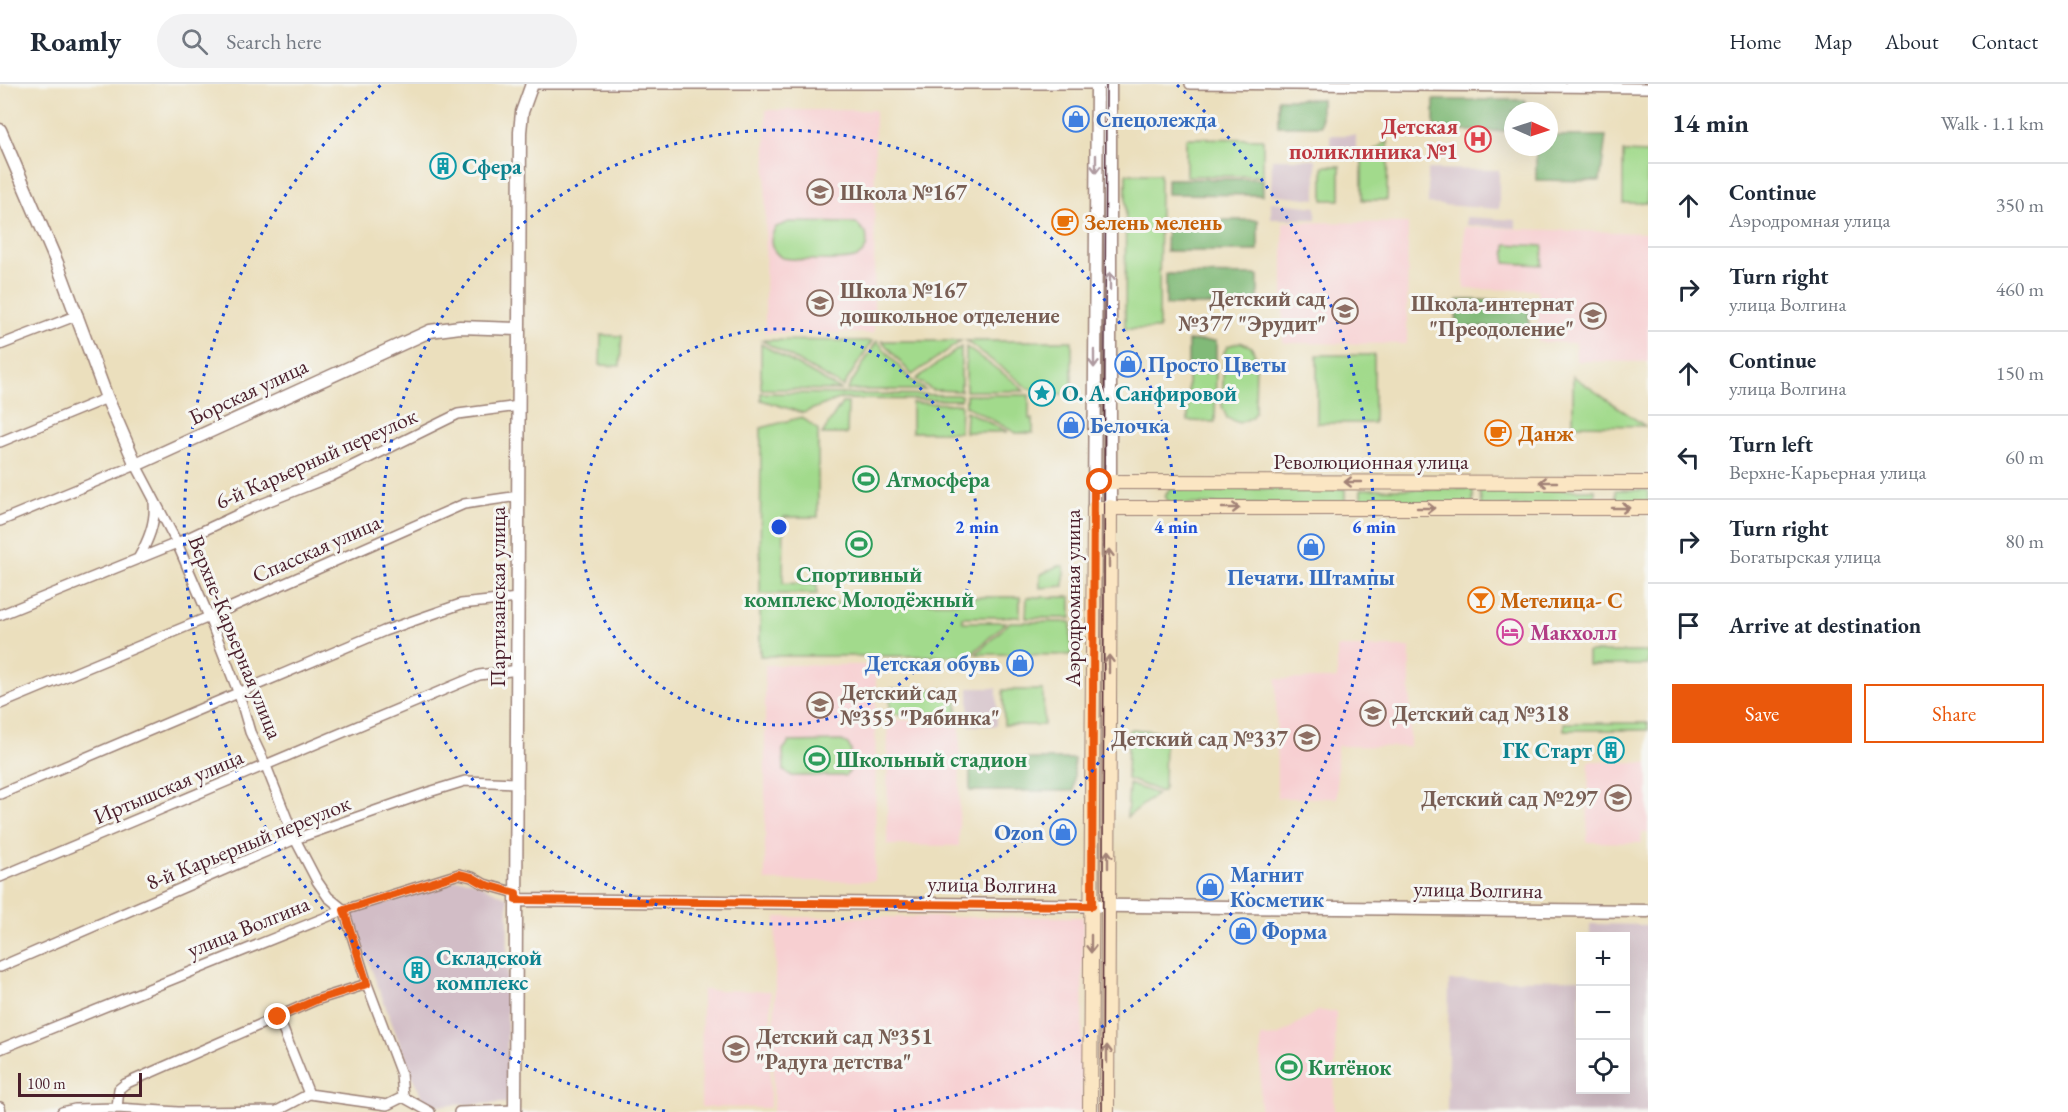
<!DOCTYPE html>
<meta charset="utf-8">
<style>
:root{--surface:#fff;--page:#f2f2f3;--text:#1f2937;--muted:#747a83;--line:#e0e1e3;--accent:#ea580c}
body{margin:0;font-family:"EB Garamond",serif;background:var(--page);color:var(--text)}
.controls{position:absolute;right:18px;bottom:18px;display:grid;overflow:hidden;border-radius:0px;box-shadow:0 6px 24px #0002}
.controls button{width:54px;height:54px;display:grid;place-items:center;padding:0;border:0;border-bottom:2px solid var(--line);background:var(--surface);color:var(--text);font:30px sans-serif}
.compass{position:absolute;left:1504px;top:18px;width:54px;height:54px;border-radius:50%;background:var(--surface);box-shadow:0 6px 24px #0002;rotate:93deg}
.scale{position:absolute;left:18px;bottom:15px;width:124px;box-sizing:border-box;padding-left:6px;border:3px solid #4a1f2b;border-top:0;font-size:16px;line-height:21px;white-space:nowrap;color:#4a1f2b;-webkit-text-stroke:4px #f6f6f2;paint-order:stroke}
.stop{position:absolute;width:18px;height:18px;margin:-14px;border:4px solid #ea580c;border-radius:50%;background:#fff}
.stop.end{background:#ea580c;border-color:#fff;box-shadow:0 2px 6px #0008}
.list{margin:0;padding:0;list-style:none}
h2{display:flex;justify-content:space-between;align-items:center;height:78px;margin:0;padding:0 24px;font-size:26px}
h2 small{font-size:20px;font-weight:400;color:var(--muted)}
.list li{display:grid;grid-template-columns:39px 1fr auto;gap:18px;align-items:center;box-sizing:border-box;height:84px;padding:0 24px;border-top:2px solid var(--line)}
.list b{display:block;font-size:22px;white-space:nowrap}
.list p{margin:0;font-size:20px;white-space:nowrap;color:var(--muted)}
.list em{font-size:20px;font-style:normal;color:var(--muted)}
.actions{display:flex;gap:12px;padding:18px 24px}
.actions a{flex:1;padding:14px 0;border:2px solid var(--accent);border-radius:0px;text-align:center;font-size:21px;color:var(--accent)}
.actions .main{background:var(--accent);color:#fff}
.icon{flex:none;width:33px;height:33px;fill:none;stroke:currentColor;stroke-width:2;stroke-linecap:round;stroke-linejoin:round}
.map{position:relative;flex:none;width:1648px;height:1028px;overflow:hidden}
header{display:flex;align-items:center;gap:36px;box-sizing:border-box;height:84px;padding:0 30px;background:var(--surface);border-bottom:2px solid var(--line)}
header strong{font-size:28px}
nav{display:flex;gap:33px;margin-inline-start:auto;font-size:21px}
.search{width:420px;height:54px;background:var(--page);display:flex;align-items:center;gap:15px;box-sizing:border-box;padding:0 21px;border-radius:33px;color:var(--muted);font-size:22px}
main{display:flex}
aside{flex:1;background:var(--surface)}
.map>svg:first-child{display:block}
.built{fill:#f7cfd1}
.industrial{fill:#d2bdc6}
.green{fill:#a2da8c;stroke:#767c5c;stroke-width:1.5}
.forest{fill:#81ba78;stroke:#666c52;stroke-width:1.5}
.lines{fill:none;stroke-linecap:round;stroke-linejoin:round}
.minor-casing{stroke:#9a7f74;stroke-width:12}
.tertiary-casing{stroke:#9a7f74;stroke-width:15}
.secondary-casing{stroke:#9a7f74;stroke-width:16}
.minor{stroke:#fff;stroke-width:9}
.tertiary{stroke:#fff;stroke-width:12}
.secondary{stroke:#fbe6c3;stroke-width:14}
.tram{stroke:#4a1f2b;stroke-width:1.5}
.oneway{stroke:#ae9aa0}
.oneway2{stroke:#a28277}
.route{stroke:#ea580c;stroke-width:8}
.ring{fill:none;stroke:#1d4ed8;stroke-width:3;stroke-dasharray:3 6}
.labels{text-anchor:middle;stroke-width:6;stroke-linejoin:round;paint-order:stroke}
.shop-label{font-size:22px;font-weight:bold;fill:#366cbe;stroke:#f6f6f2;text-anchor:start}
.health-label{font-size:22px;font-weight:bold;fill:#be3a42;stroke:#f6f6f2;text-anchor:end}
.culture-label{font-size:22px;font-weight:bold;fill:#0d838f;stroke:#f6f6f2;text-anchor:start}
.education-label{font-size:22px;font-weight:bold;fill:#785e54;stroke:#f6f6f2;text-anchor:start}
.food-label{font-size:22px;font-weight:bold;fill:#c56008;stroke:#f6f6f2;text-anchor:start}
.street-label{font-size:22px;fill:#4a1f2b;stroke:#f6f6f2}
.leisure-label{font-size:22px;font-weight:bold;fill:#27864d;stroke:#f6f6f2;text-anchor:start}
.hotel-label{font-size:22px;font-weight:bold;fill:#b23c85;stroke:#f6f6f2;text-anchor:start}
.centre{fill:#1d4ed8;stroke:#f6f6f2;stroke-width:3}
.ring-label{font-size:18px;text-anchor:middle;font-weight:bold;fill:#1d4ed8;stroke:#f6f6f2;stroke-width:6;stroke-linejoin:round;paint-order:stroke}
</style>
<header>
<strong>Roamly</strong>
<div class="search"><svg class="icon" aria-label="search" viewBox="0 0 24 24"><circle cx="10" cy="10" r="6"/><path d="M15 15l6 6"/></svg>Search here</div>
<nav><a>Home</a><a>Map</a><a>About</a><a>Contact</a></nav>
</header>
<main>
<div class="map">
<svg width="1648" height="1028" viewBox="0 0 1648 1028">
<rect width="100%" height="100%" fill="#f6f6f2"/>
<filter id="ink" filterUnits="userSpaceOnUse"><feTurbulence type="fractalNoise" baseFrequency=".0167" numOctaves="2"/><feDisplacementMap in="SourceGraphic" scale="12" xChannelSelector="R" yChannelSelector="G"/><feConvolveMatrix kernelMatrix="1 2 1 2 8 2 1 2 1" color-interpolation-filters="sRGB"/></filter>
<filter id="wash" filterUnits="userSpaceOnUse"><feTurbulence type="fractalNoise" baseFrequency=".008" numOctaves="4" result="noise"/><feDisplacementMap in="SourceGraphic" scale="24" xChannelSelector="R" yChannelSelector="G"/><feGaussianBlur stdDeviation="1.35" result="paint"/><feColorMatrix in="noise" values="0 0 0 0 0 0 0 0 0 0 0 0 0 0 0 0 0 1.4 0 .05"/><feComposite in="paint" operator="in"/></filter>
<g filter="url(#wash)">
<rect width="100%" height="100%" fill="#ebdfbd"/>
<path class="built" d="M766,26H875L874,249H765Z
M1283,138L1408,139L1407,260L1283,259Z
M1464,143L1648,149V278L1576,277L1575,259L1538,258V206L1464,205Z
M1337,563H1410V663L1337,662V714H1277L1276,595H1337Z
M765,581H876L875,797H765Z
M888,636H960L959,762L887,761Z
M1589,677L1648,679V749H1642L1641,759L1587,758Z
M776,833H1083L1082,1028H773Z
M702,906L771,907L770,1024L701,1023Z
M1317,927H1336L1334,1028H1260L1261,953L1278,952Z"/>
<path class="industrial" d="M1330,51H1356V71H1330Z
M1272,75H1316V115L1271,110Z
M1428,85L1499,86V125L1428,120Z
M1271,118L1316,123V135H1271Z
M1466,133L1516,136V144L1466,141Z
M969,604H997V642H969Z
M459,795L471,796L508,814L507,1019L426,1022L410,987L350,829Z
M1590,840L1648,841V1028H1447L1449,897L1580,895V1006H1626V852H1590Z"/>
<path class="green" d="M1186,54L1263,55V92H1186Z
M1388,57L1387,116H1362V76Z
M1623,68L1648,69L1647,119H1623Z
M1323,82H1340V116H1323Z
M1126,90H1160L1159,245H1125Z
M789,138L856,139L866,149C868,159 867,169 857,173C846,178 795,176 782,174C770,166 768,155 776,143Z
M1506,160L1543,162L1542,181L1505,179Z
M601,251L622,252L620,282L600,281Z
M761,256L871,257H872L843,303Z
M877,257L910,295L925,306H847Z
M882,257H961L912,291Z
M966,257H1072V310H1055L1054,305H1028L1018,296Z
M1240,258L1252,263L1256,275L1255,328L1251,334L1239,339L1227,334L1222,322L1224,268L1228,262Z
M761,260L841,306L761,305Z
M961,263V307L932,306L916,295Z
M966,263L1015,298L1024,307H966Z
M1317,271H1374V339H1317Z
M1188,288H1216L1215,338L1188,337Z
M1573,292L1645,342L1573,341Z
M761,309L961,311V316L839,315L803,329L761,316Z
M966,311H1029V335H1033V349H1016L966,322Z
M842,319H848L847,350H822Z
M912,319L961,320L960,348H912Z
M966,327L1008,348H965Z
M802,333L818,346V433H784L783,499L817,500V510H760L761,344Z
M1170,404L1345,405V421L1170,420L1165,412Z
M1361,405H1473V422H1361Z
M1480,406H1595V422H1481Z
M1616,406H1648V422L1616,421Z
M1057,482H1064V502L1040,504V491Z
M959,513H1020V533H962L963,538H1006L970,572H760V518L958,519Z
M1027,513H1071V534H1026Z
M1010,538H1071V571L976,570Z
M1588,568H1648V581H1588Z
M890,605H957V631L890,630Z
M1003,606H1043L1044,641H1004Z
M1564,639H1648V646H1564Z
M1132,645L1165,648L1164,704L1162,708L1127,695L1128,652L1129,646Z
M842,657L848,660L851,666L850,687L845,692H792L784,687L783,666L789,658Z
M1129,700L1157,710L1127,733Z"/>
<path class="forest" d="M1278,15H1321V42H1278Z
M1434,16H1525V27H1513V47H1434Z
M1549,52H1606L1600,97L1536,96V63H1549Z
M1167,95H1263V111L1167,110Z
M1167,136H1258V167H1166Z
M1166,190L1258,191V221H1166Z
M1457,216H1529V244L1456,243Z
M1188,257H1216V282H1188Z
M970,675H1074V707H970Z"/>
</g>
<g filter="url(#ink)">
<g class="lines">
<g class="minor-casing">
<path id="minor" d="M531,0H1102
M1190,0L1648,4
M0,261L78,231
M0,358L107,314
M0,437L136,381L177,459L209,533L239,610L250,648L266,682L295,755L317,797L328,813L344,826L367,900L401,990L403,1013
M138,475C148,457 156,439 154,418
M0,531L177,459L254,423L330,393L458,330L519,322
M0,620L209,533L464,420L519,412
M0,710L384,547L461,520L518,514
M0,793L479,591L518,586
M0,883L295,755L429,708L465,697L517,699
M278,933L309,1010
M0,965L344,826L459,790L472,793L484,800L516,809
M403,1013L430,1028
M0,1023L1,1028
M117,1024L119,1005L125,1000L316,916L367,900
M62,1028L75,1025L117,1024L178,1028L277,1027L309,1010L387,1021L403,1013
M459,1028L515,1026"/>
</g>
<g class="tertiary-casing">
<path id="tertiary" d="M0,46L57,179L107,314L136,381L430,247L460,243L519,245
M1110,423V0
M1094,424L1097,0
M516,816L1648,827
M515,1028L520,48L522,28L532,0"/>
</g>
<g class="secondary-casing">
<path id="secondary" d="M1094,398L1648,399
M1090,1028L1094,424H1648
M1107,1028L1110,423"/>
</g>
<use href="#minor" class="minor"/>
<use href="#tertiary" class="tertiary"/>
<use href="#secondary" class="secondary"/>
<path class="tram" d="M1102,1028L1106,0"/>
</g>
<defs><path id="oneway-shaft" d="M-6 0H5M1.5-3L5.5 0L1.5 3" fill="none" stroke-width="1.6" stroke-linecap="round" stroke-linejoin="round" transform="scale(1.5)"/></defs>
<g class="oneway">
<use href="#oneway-shaft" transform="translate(1096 80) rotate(90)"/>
<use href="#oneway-shaft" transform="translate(1110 197) rotate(-90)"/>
<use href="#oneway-shaft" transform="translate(1094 275) rotate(90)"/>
</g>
<g class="oneway2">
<use href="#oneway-shaft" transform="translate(1353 398) rotate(-180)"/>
<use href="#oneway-shaft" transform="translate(1548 398) rotate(-180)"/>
<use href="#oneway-shaft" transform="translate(1231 424)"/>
<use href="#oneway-shaft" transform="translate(1426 424)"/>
<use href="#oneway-shaft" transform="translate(1621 424)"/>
<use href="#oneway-shaft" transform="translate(1109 474) rotate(-90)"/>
<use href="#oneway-shaft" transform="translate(1109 580) rotate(-90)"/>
<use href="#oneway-shaft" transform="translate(1108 775) rotate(-90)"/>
<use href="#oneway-shaft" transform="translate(1091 860) rotate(90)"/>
<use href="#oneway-shaft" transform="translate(1107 970) rotate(-90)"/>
</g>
</g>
<g class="lines" filter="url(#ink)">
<path class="route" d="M278,933L316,916L367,900L344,826L459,790L472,793L484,800L516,809V816L1092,822L1094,398H1100"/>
</g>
<g class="ring">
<circle cx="779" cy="443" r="198"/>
<circle cx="779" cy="443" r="397"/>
<path d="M665 1027A595 595 0 0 1 381 1M1177 1A595 595 0 0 1 893 1027"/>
</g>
<defs>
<g id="shop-ring" transform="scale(1.35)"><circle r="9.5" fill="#f6f6f2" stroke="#3f7fe0" stroke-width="1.5"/><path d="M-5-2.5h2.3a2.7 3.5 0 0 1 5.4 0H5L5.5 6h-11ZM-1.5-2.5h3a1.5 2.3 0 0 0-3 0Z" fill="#3f7fe0"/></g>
<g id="hospital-ring" transform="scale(1.35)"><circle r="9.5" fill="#f6f6f2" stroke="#e0444e" stroke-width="1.5"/><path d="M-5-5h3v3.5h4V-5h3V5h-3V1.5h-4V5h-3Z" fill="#e0444e"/></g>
<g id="building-ring" transform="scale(1.35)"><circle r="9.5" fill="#f6f6f2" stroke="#0f9aa8" stroke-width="1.5"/><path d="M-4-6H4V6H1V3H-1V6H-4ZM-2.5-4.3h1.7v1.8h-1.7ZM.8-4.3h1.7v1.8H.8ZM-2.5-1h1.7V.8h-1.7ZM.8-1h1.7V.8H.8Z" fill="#0f9aa8"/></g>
<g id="school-ring" transform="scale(1.35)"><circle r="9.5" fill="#f6f6f2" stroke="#8d6e63" stroke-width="1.5"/><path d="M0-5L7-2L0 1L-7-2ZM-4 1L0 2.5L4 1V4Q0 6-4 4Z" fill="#8d6e63"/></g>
<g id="cafe-ring" transform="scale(1.35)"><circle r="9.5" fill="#f6f6f2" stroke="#e8710a" stroke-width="1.5"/><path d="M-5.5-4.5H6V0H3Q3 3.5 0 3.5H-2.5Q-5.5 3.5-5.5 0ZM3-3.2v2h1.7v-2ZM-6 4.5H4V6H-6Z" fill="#e8710a"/></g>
<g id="sight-ring" transform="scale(1.35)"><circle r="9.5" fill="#f6f6f2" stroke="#0f9aa8" stroke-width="1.5"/><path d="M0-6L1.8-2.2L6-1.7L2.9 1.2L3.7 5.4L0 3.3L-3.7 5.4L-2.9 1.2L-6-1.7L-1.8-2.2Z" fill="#0f9aa8"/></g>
<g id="stadium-ring" transform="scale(1.35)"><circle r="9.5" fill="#f6f6f2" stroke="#2e9e5b" stroke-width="1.5"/><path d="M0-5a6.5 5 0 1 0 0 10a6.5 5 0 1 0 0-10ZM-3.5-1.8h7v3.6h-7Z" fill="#2e9e5b"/></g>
<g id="bar-ring" transform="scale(1.35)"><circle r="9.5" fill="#f6f6f2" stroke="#e8710a" stroke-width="1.5"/><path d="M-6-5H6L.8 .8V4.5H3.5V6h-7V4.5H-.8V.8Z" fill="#e8710a"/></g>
<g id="hotel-ring" transform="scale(1.35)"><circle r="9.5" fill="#f6f6f2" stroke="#d1479c" stroke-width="1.5"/><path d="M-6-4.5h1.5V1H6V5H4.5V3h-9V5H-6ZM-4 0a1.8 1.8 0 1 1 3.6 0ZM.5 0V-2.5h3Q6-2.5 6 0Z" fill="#d1479c"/></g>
</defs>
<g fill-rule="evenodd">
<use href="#shop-ring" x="1076" y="35"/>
<use href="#hospital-ring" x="1478" y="55"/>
<use href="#building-ring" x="443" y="82"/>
<use href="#school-ring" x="820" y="108"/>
<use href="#cafe-ring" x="1065" y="138"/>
<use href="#school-ring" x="820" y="219"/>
<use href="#school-ring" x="1345" y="227"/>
<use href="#school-ring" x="1593" y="232"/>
<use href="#shop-ring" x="1128" y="280"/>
<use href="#sight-ring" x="1042" y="309"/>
<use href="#shop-ring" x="1071" y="341"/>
<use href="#cafe-ring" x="1498" y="349"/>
<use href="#stadium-ring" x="866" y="395"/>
<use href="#stadium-ring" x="859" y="460"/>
<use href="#shop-ring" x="1311" y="463"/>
<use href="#bar-ring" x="1481" y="516"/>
<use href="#hotel-ring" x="1510" y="548"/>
<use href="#shop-ring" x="1020" y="579"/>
<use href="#school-ring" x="820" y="621"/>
<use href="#school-ring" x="1373" y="629"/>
<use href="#school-ring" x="1307" y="654"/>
<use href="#building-ring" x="1611" y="666"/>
<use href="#stadium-ring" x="817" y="675"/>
<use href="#school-ring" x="1618" y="714"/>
<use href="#shop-ring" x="1063" y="748"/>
<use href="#shop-ring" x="1210" y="803"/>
<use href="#shop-ring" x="1243" y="847"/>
<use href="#building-ring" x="417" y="886"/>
<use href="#school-ring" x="736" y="965"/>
<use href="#stadium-ring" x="1289" y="983"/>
</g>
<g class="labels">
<g class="shop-label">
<text x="1096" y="43">Спецолежда</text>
<text x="1148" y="288">Просто Цветы</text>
<text x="1090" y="349">Белочка</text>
<text x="1311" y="501" text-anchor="middle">Печати. Штампы</text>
<text x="1000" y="587" text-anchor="end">Детская обувь</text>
<text x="1044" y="756" text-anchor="end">Ozon</text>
<text x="1230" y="798">Магнит<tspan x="1230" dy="25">Косметик</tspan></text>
<text x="1262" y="855">Форма</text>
</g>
<g class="health-label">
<text x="1458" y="50">Детская<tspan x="1458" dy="25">поликлиника №1</tspan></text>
</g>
<g class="culture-label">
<text x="462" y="90">Сфера</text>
<text x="1062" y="317">О. А. Санфировой</text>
<text x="1592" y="674" text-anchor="end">ГК Старт</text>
<text x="436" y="881">Складской<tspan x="436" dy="25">комплекс</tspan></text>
</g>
<g class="education-label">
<text x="840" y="116">Школа №167</text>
<text x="840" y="214">Школа №167<tspan x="840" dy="25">дошкольное отделение</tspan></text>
<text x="1326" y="222" text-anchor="end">Детский сад<tspan x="1326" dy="25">№377 "Эрудит"</tspan></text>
<text x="1574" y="227" text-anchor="end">Школа-интернат<tspan x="1574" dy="25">"Преодоление"</tspan></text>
<text x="840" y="616">Детский сад<tspan x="840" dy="25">№355 "Рябинка"</tspan></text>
<text x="1392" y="637">Детский сад №318</text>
<text x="1288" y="662" text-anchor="end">Детский сад №337</text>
<text x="1598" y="722" text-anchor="end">Детский сад №297</text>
<text x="756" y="960">Детский сад №351<tspan x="756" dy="25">"Радуга детства"</tspan></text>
</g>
<g class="food-label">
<text x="1084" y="146">Зелень мелень</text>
<text x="1518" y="357">Данж</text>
<text x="1500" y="524">Метелица- С</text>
</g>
<g class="street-label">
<text transform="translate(248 307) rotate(-25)" y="8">Борская улица</text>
<text transform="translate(316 374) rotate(-24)" y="8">6-й Карьерный переулок</text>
<text x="1371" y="385">Революционная улица</text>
<text transform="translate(316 464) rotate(-24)" y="8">Спасская улица</text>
<text transform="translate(497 513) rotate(-90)" y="8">Партизанская улица</text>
<text transform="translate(1072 514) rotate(-90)" y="8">Аэродромная улица</text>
<text transform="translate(236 553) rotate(68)" y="8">Верхне-Карьерная улица</text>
<text transform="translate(168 702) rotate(-23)" y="8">Иртышская улица</text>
<text transform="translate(248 758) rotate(-22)" y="8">8-й Карьерный переулок</text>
<text transform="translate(992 800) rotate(1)" y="8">улица Волгина</text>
<text transform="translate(1478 805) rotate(1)" y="8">улица Волгина</text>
<text transform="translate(248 842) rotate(-22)" y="8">улица Волгина</text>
</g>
<g class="leisure-label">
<text x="886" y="403">Атмосфера</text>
<text x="859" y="498" text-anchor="middle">Спортивный<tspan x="859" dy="25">комплекс Молодёжный</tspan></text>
<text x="836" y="683">Школьный стадион</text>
<text x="1308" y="991">Китёнок</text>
</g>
<g class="hotel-label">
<text x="1530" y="556">Макхолл</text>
</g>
</g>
<circle cx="779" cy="443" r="9" class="centre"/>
<g class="ring-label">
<text x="977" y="449">2 min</text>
<text x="1176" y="449">4 min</text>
<text x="1374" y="449">6 min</text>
</g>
</svg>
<div class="controls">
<button>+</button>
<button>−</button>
<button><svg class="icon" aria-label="locate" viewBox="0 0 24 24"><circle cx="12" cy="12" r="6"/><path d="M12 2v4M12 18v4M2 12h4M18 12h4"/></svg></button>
</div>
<svg class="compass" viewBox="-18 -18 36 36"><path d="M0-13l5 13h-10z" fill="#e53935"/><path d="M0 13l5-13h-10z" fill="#747a83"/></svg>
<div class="scale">100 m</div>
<div class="stop" style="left:1100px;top:398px"></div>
<div class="stop end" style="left:278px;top:933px"></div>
</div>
<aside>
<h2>14 min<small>Walk · 1.1 km</small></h2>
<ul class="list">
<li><svg class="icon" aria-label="ahead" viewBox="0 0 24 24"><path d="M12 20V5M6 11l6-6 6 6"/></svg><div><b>Continue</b><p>Аэродромная улица</p></div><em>350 m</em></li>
<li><svg class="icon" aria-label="right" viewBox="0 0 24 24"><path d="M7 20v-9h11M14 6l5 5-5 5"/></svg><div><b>Turn right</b><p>улица Волгина</p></div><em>460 m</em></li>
<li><svg class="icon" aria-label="ahead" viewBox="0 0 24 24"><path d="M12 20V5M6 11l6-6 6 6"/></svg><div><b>Continue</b><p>улица Волгина</p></div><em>150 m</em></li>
<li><svg class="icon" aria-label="left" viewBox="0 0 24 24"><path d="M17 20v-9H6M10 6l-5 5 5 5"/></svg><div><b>Turn left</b><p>Верхне-Карьерная улица</p></div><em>60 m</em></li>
<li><svg class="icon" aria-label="right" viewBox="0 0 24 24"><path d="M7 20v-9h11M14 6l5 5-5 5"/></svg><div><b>Turn right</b><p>Богатырская улица</p></div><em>80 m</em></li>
<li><svg class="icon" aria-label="arrive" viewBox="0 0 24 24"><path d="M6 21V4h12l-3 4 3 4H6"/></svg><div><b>Arrive at destination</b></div></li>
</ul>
<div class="actions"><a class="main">Save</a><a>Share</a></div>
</aside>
</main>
